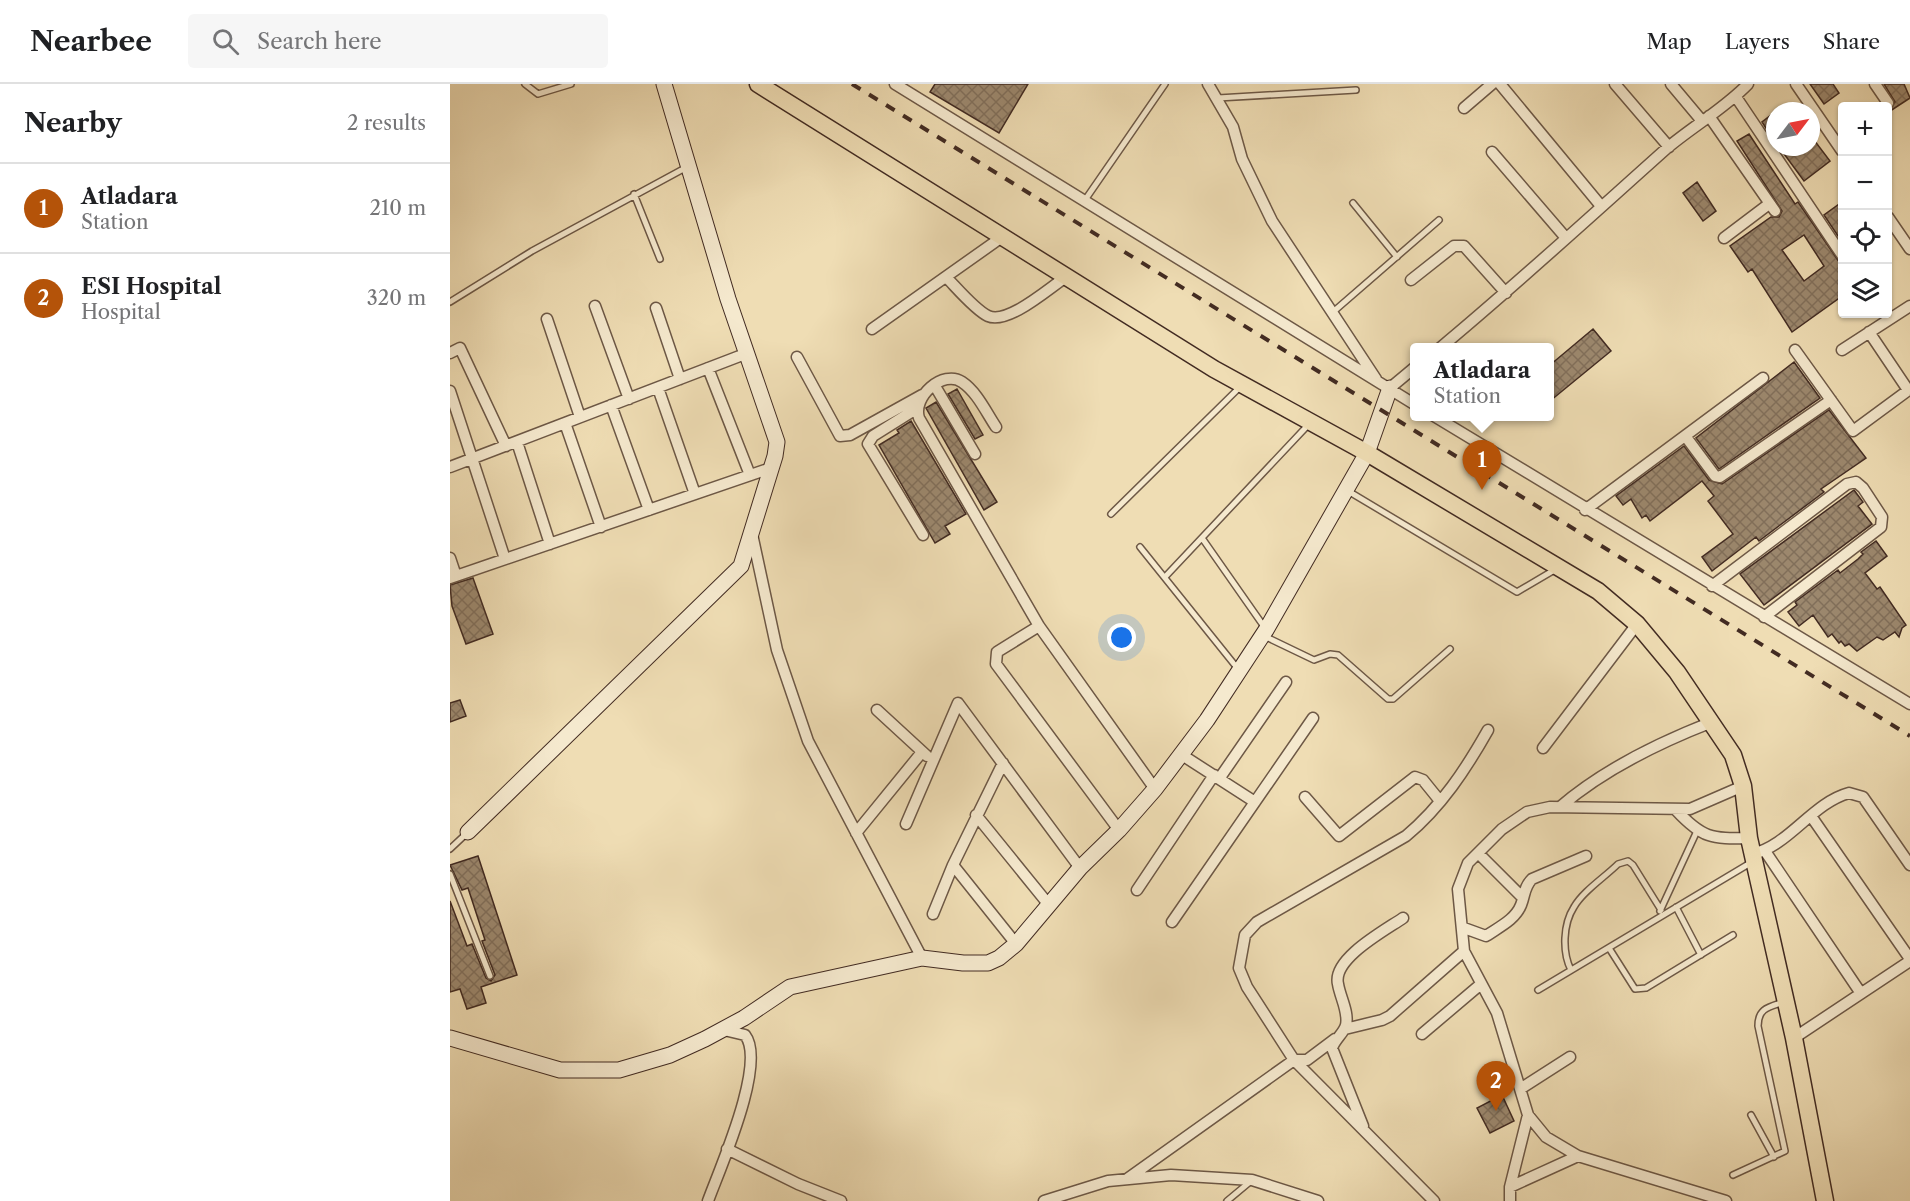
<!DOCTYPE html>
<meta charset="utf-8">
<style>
:root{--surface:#fff;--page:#f6f6f6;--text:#202124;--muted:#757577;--line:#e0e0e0;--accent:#b45309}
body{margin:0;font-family:"Libre Caslon Text",serif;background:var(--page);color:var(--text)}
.controls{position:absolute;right:18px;top:18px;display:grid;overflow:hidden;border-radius:6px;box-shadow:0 2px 4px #0004}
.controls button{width:54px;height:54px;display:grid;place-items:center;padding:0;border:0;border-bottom:2px solid var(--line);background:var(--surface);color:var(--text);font:30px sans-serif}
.compass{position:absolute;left:1316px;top:18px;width:54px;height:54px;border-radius:50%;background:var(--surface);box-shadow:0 2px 4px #0004;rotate:58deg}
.you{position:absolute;left:672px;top:554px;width:21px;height:21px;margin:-15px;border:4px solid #fff;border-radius:50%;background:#1a73e8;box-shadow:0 0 0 9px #1a73e833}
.badge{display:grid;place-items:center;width:39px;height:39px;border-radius:50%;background:var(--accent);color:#fff;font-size:20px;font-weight:700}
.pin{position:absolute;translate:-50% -50px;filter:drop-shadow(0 2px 3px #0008)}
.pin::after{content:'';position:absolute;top:32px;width:21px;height:18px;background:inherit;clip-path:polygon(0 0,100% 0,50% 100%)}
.popup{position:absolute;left:960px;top:259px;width:144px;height:78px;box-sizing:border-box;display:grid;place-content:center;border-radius:6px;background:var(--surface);filter:drop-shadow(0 2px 4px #0005);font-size:20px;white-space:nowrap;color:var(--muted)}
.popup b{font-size:22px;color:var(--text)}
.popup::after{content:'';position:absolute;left:50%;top:100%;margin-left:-12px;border:12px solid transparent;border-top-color:var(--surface)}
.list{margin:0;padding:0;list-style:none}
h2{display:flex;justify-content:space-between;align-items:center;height:78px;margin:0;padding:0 24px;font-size:26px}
h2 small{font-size:20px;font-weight:400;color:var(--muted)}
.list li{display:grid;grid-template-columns:39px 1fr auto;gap:18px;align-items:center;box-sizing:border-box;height:90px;padding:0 24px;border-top:2px solid var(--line)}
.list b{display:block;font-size:22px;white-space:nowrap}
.list p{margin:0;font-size:20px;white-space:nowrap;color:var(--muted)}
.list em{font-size:20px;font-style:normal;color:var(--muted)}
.icon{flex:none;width:33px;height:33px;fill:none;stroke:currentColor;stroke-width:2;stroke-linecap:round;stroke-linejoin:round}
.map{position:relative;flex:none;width:1460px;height:1117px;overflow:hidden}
header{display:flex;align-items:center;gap:36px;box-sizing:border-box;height:84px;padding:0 30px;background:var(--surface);border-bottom:2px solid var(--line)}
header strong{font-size:28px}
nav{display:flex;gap:33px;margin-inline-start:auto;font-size:21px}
.search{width:420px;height:54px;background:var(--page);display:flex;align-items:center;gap:15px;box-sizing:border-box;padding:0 21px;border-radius:6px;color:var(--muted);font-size:22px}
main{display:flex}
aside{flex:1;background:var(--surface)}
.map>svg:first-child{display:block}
.building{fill:url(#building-cross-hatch);stroke:#422b22;stroke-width:1.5;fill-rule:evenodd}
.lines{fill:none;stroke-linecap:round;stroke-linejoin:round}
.lane-casing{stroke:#6d5846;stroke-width:8}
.street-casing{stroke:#6d5846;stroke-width:13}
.secondary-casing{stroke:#422b22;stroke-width:17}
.primary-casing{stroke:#422b22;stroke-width:19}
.lane{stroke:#f5e9ce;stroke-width:5}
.street{stroke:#f5e9ce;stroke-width:10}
.secondary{stroke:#f5e9ce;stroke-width:15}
.primary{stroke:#efddb4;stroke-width:16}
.rail{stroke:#422b22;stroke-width:4;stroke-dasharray:10 10;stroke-linecap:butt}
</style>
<header>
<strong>Nearbee</strong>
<div class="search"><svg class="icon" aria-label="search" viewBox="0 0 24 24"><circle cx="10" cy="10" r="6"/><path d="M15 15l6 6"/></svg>Search here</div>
<nav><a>Map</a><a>Layers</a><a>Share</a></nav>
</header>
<main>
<aside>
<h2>Nearby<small>2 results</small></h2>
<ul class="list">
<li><span class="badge">1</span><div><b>Atladara</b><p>Station</p></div><em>210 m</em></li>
<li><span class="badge">2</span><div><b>ESI Hospital</b><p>Hospital</p></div><em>320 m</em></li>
</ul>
</aside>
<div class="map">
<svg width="1460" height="1117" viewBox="0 0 1460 1117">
<defs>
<pattern id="building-cross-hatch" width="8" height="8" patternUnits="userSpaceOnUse" patternTransform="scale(1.5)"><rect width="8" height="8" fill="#9c886e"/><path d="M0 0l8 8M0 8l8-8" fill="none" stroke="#816f5a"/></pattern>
</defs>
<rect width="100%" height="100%" fill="#efddb4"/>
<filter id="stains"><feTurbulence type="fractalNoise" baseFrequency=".00333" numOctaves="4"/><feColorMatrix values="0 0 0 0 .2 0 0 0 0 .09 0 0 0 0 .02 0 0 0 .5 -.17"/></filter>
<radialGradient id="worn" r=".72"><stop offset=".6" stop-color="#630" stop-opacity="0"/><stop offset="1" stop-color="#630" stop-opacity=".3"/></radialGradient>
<path class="building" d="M485,0H578L549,49L480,8Z
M1360,0H1383L1389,9L1374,20Z
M1434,0H1454L1460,14L1437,29L1445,18Z
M1325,28V58L1312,38Z
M1299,50L1345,120L1348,118L1392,182V212L1342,248L1302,185L1298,188L1280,162L1321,133H1329L1332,127L1287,57ZM1354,151L1374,182L1354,197L1332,166Z
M1361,52L1380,77L1354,97L1329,63H1361Z
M1247,98L1266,127L1253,137L1233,109Z
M1392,118V158L1374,131Z
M1143,245L1161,267L1100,317V281Z
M1344,278L1370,314L1269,385L1246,354Z
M507,305L533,351L525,355L498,310Z
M486,318L547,418L534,426L476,324Z
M1379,326L1416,374L1371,405L1374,408L1309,457L1306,453L1262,487L1252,473L1283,450L1258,417L1264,412L1252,397L1200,437L1196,431L1192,434L1181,415L1173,421L1166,412L1234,362L1259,396L1272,400Z
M461,337L516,430L495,442L500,450L485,459L429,361L449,349L447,346Z
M1404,406L1413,418L1408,422L1422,440L1314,521L1290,490Z
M1426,457L1437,472L1415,489L1427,505L1430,503L1456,541L1452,544L1449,553L1445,548L1433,556L1427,553L1407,567L1399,560L1395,562L1391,557L1389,559L1382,550L1378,553L1363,531L1349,542L1338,528L1347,521L1345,518L1388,486L1390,489L1408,475L1413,470L1411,468Z
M23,494L43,550L16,560L2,522L0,501Z
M10,616L16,632L0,638V619Z
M28,772L67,891L31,903L36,919L17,925L10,905L0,908V817L17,862L22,860L36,894L41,897L45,891L32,857L35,856L18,804L12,806L0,781Z
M1052,1011L1064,1037L1040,1049L1027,1024Z"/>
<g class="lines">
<g class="lane-casing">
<path id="lane" d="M75,0L88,10L121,0
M768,14L906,6
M184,110L210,175
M635,116L715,0
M903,119L947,173
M0,218L82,167L237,83
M883,228L989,136
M898,407L1067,508L1106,485
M661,430L791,302
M752,454L815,544
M690,463L788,585
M715,493L860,339
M814,552L864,576L880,570L888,571L938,615H943L1000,565
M0,765L16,750
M0,790L40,892
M1226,823L1251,871
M1210,827L1247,747
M1159,864L1185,905L1196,904L1283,851
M1121,886C1112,868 1113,840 1124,823C1133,807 1155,793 1168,780L1178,777L1183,781L1211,826
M1088,906L1302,778
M1301,1031L1324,1073
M1283,1091L1335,1067L1308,942C1308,924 1319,923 1334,918
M777,1117L801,1097"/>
</g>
<g class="street-casing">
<path id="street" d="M445,0L964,320
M758,0L783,43L792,75L822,137L926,295
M1050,0L1151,122
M1165,0L1219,63
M1221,0L1252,37
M1346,0L1392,67
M1425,0L1438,19
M1286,13L1392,171
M1014,24L1042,0
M1259,32L1325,127
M1042,68L1116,154
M1438,133L1460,165
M1274,154L1319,120
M496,193C506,203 525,226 538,232C558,241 599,204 616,193
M961,196L1004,162H1014L1056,209
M145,222L179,315
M206,224L230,295
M97,235L130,333
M422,245L552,153
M1419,248L1458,306
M990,264C1067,200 1141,132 1216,65C1243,42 1274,25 1298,0
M1345,266L1403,347L1460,305
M1392,266L1460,222
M0,269L10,264L56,362
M347,273L390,352L400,351L472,311
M258,284L300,391
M485,302L525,370
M208,304L245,410
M940,304L964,284
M0,307L55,475
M161,321L199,426
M466,325L423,352L418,360L473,451
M984,332L1460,620
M115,339L151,443
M546,343C536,328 527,308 512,298C493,285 462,313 469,334L589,542L705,705
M1236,353L1265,392L1270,393L1381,316
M67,358L100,460
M0,383L295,270
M1135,426L1313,294
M302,450L327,566L358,657L472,874
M0,474L6,492
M0,494L321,384
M1262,502L1397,400L1406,398L1413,404L1432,433L1431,443L1314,533
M589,542L547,568L546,580L669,746
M427,626L477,672
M1093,664L1187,540
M732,671L805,718
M769,695L836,598
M855,713L889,752L965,693L973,696L990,717
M1110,723C1154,685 1208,659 1262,638
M1226,726C1252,754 1261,755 1299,754
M526,731L599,821
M1361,732L1460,875
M456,740L508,619L630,784
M406,749L472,668
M1315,767L1410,908
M1028,769L1073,814
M1302,770C1339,762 1362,719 1399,709L1413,713L1460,781
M503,781L566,860
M687,806L764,691
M483,830L503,781L553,679
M722,838L863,634
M1014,844L1036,852C1049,843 1065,836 1071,821C1075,811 1074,803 1082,795L1136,772
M895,945L932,936L940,932L1014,867
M972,950L1031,900
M1344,954L1460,877
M1070,1005L1120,973
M913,1042L882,964C885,955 894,949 896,941C899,928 890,913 888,900C882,875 934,847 953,834
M277,1065L348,1100L391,1117
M1128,1072L1096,1053L1078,1031L1047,929L1014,867L1008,805L1018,779L1052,745L1077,728L1100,723L1240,725L1293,702
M677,1095L844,976H857L885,955
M1060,1103L1078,1031
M258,1117C270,1084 317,979 295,951L274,946
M594,1117L658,1097L721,1091L802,1096L868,1117
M984,1117L844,976L797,903L789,884L795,851L807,838L956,752C991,723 1016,685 1038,646
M1060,1117V1103L1128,1072L1276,1117"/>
</g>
<g class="secondary-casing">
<path id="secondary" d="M18,748L291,482L325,372L327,358L278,215L214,0
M0,954L110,986H169L220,971L255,955L294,934L340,903L472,874L513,879H538L549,874L566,860L630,784L669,746L705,705L757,636L816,546L917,369L940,304"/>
</g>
<g class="primary-casing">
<path id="primary" d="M308,0L764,285L917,369L1148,507L1187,540L1227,588L1283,671L1293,702L1299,754L1344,954L1375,1117"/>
</g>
<use href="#lane" class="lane"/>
<use href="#street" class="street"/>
<use href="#secondary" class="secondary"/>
<use href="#primary" class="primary"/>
<path class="rail" d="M402,0L1460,652"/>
</g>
<rect width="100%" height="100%" filter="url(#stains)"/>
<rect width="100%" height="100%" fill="url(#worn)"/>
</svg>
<div class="controls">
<button>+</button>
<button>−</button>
<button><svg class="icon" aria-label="locate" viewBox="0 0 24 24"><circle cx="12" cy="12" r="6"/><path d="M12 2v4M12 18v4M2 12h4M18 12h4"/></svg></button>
<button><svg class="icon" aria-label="layers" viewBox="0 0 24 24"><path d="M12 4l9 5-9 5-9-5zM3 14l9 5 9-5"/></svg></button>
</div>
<svg class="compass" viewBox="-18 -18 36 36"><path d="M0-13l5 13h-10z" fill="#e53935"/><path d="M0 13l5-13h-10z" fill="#757577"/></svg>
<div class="you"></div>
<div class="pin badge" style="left:1032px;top:406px">1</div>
<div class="popup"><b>Atladara</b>Station</div>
<div class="pin badge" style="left:1046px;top:1027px">2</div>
</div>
</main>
